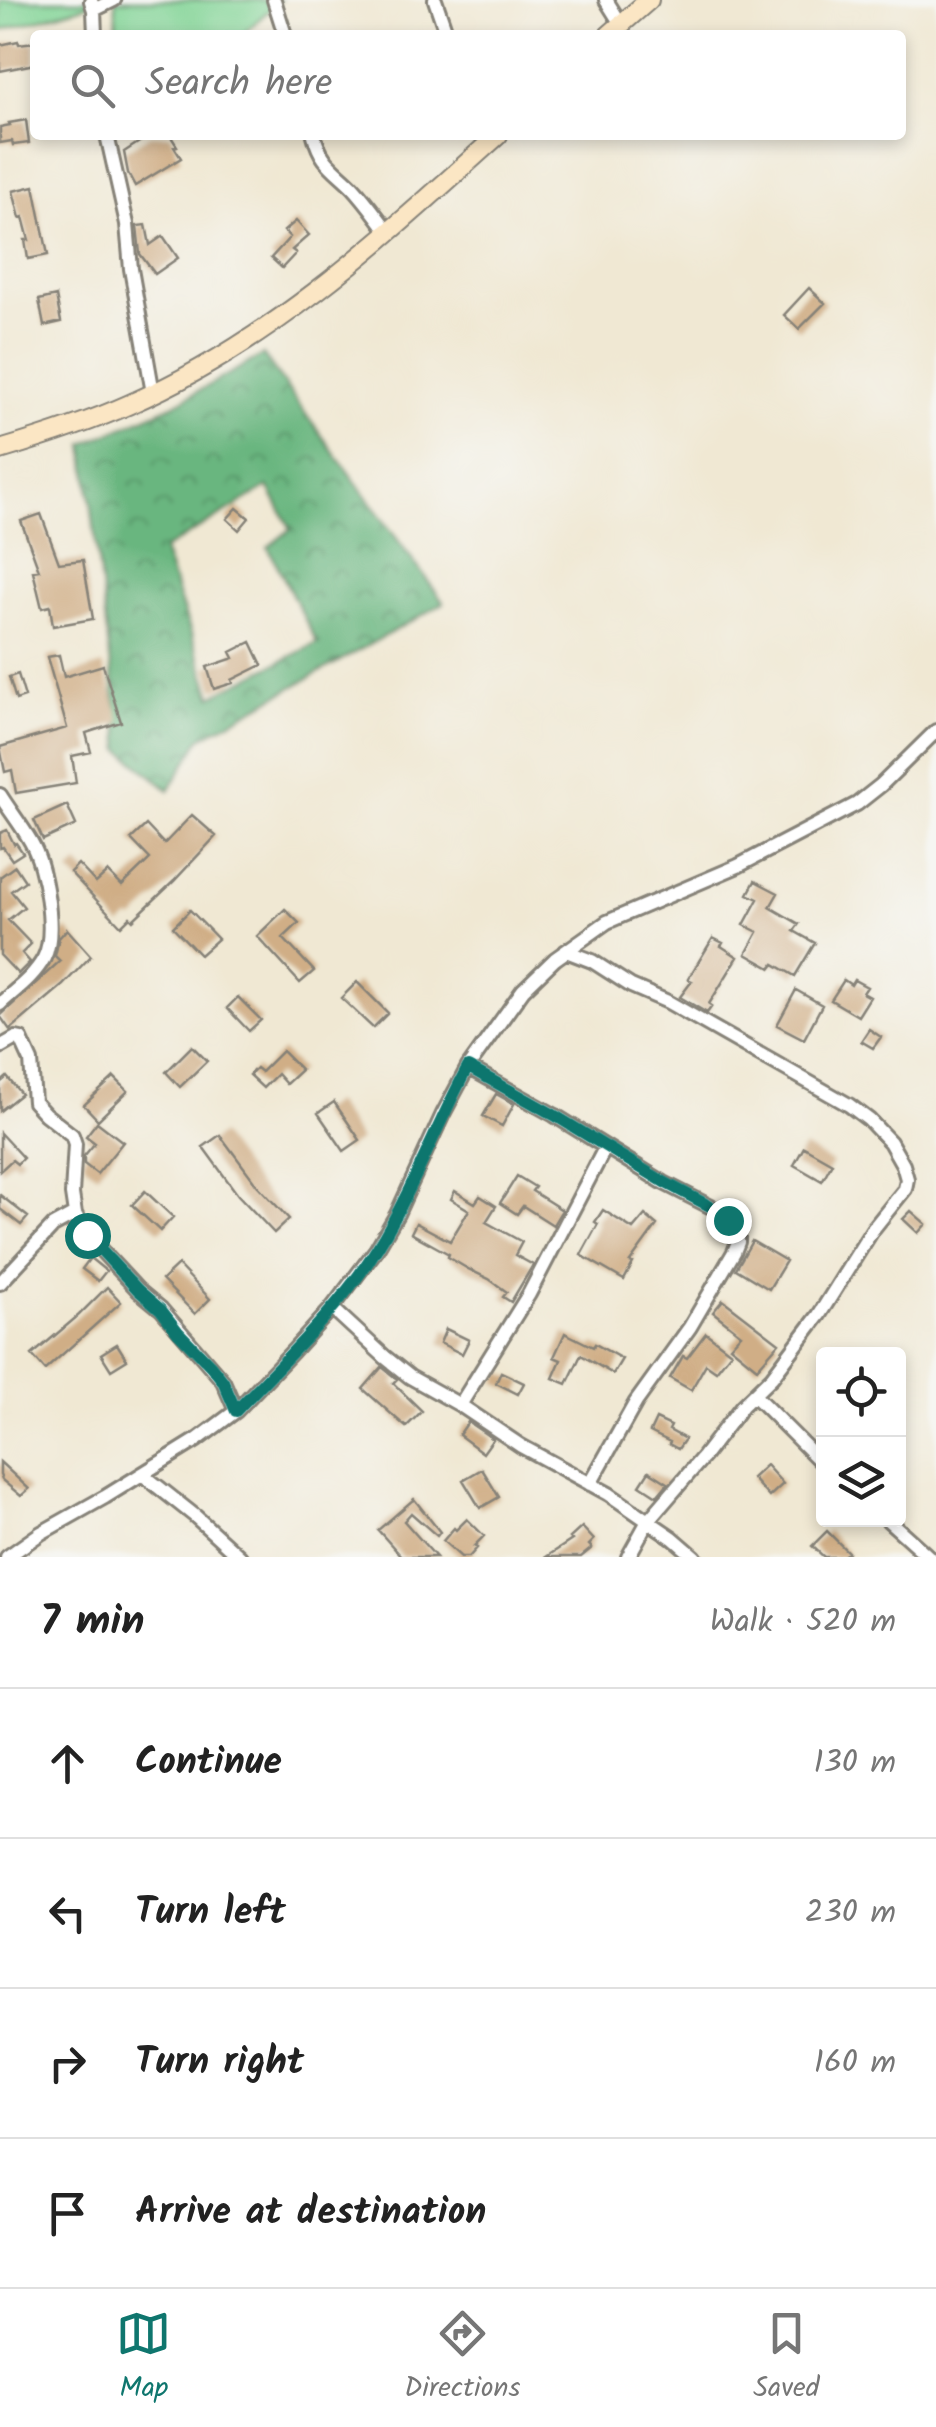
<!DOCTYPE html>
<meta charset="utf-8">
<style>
:root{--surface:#fff;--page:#f2f2f2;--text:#222;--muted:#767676;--line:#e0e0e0;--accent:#0f766e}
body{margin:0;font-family:Kalam,sans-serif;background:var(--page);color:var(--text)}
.controls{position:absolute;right:30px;bottom:30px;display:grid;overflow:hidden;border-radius:10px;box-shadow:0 5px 15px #0003}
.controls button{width:90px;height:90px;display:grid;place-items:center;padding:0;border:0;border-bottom:2px solid var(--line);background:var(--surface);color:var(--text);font:50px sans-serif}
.stop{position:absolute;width:30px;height:30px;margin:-22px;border:8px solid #0f766e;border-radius:50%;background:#fff}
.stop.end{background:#0f766e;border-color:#fff;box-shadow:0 2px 10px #0008}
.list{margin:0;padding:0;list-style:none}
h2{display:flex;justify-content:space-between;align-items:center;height:130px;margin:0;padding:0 40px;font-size:42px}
h2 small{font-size:32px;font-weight:400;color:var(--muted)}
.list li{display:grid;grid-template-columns:65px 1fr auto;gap:30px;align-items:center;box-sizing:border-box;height:150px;padding:0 40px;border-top:2px solid var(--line)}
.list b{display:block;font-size:38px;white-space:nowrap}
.list em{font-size:32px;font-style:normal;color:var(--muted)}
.icon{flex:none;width:55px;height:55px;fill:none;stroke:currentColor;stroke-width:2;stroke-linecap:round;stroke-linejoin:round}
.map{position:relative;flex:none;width:936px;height:1557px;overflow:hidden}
.search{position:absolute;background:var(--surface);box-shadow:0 5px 15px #0003;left:30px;right:30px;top:30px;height:110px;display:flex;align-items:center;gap:25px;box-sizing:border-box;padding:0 35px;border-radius:10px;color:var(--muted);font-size:38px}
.sheet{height:730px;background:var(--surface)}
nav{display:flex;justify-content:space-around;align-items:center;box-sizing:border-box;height:140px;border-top:2px solid var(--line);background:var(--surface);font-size:28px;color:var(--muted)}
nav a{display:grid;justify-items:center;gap:5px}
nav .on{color:var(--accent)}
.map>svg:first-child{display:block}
.grass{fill:#82d496;stroke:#4f7859;stroke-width:2.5}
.forest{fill:url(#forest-crowns);stroke:#42694e;stroke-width:2.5;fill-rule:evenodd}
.building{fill:#d0ae86}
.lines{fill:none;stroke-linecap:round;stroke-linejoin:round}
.minor-casing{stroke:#868278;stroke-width:18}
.secondary-casing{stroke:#868278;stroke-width:22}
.minor{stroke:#fff;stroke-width:12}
.secondary{stroke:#fbe6c4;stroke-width:18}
.route{stroke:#0f766e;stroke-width:12}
</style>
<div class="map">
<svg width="936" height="1557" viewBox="0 0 936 1557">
<defs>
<pattern id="forest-crowns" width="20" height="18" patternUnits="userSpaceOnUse" patternTransform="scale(2.5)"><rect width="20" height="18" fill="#69b67f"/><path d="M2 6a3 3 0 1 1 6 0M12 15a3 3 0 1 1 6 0" fill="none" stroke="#569367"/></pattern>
</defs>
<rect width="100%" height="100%" fill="#f6f6f2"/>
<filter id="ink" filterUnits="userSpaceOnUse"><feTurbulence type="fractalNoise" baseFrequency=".01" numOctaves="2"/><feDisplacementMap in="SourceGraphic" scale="20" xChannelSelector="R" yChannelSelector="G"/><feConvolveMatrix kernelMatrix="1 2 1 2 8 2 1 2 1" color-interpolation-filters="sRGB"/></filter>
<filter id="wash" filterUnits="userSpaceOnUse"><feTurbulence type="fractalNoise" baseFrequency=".0048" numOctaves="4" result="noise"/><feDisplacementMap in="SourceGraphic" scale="40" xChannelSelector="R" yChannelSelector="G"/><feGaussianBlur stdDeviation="2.25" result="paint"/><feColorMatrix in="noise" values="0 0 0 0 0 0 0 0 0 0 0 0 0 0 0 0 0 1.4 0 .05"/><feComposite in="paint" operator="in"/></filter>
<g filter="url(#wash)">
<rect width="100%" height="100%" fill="#f0e8d3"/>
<path class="grass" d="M0,0H105L0,31Z
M115,0H280L242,35H117Z"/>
<path class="forest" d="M263,355L444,603L201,738L169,790L121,750L84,444L173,405ZM268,487L291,529L268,547L317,643L212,696L163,550Z"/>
<g id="blocks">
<path class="building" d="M18,41L19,44L35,42V64L0,71V45Z
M26,120L29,143L13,145L12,141L0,143V127L10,125L9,123Z
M150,135H170L177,146L174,147L181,158L135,186L128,173L124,152Z
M34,186L48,255L28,259L25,240H29L23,217L20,218L13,191Z
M296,221L309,235L292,250L296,253L282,268L271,258L290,237L284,231Z
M146,225L150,245L163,236L178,258L155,274L140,254L137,226Z
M809,288L825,303L799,329L784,315Z
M56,296L61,322L44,326L39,300Z
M237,508L249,518L239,530L227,519Z
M41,514L59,563L83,560L93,619L53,626L50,606L42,608L33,571L39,570L21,521Z
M251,642L262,665L232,680L233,683L214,689L207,667L234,658L231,652Z
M59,655L64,677L103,665L121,722L86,733L91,752L72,756L76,783L16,793L12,770L5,772L0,747L67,728L47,657Z
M18,674L25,697L16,700L9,677Z
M67,805L76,825L43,840L34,820Z
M192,815L216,836L174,881L133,920L130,917L121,926L70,872L78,864L96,883L108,872L122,886L150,859L131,839L146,825L164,844Z
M7,830L14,844L16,843L23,853L12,860L3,847L0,848V833Z
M15,866L25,881L11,891L24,907L8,920L31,944L22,953L30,962L18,974L0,955V877Z
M755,881L778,893L770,907L799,924L794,931L815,943L795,976L774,964L771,968L746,954L758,932L744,925L758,899L748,894Z
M285,909L299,923L283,938L314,971L300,983L257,936Z
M190,910L218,939L200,955L173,927Z
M67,929L91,956L62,986L10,1030L0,1016L60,961L55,956L59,938Z
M713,938L723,943L721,946L738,957L709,1004L712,1006L707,1013L680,997L692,981L688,979Z
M844,980L851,985L854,980L867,987L863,993L870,997L858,1016L831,1000Z
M357,982L388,1013L373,1028L341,998Z
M796,990L822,1005L804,1039L777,1025Z
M238,997L261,1020L249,1031L227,1008Z
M869,1029L881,1037L873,1048L861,1041Z
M192,1046L207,1061L180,1087L166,1072Z
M282,1051L301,1070L286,1084L277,1074L263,1088L249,1075L256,1068L261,1072Z
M7,1077L21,1094L0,1111V1083Z
M114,1077L128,1091L98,1120L84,1105Z
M496,1094L514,1104L502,1126L483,1116Z
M334,1102L360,1140L344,1151L318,1113Z
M97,1122L123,1142L97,1174L84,1164V1156L95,1143L86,1136Z
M0,1133L23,1158L17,1164L12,1160L0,1171Z
M220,1135L257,1185L289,1219L274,1233L238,1195L203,1147Z
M804,1147L832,1163L822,1181L794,1165Z
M517,1176L535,1187L532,1191L562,1210L553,1225L523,1206L517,1214L500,1203Z
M145,1191L173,1217L160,1231L132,1205Z
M455,1191L475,1203L480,1196L496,1206L486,1222L522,1242L515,1255L533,1265L511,1302L503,1297L507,1292L489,1279L468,1269L448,1257L449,1254L411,1233L416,1223L450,1241L469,1210L451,1199Z
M0,1195L28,1217L21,1225L0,1209Z
M603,1210L633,1229L645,1215L657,1225L630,1262L633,1263L624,1280L581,1255L598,1224L595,1222Z
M911,1211L926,1224L918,1233L903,1219Z
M752,1241L786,1261L769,1289L736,1269Z
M90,1258L106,1271L98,1281L82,1269Z
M178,1265L210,1299L195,1314L162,1280Z
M107,1287L121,1302L45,1370L32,1355L79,1315Z
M723,1300L779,1343L757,1368L730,1346L741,1334L713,1312Z
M446,1329L469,1340L462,1354L440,1343Z
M565,1333L593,1347L595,1344L622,1359L613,1374L581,1355L567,1384L553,1378L561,1360L554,1357Z
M706,1333L731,1352L716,1371L706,1364L691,1390L670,1378L683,1356L687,1358Z
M117,1344L127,1360L111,1370L101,1354Z
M382,1367L397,1379L393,1383L422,1411L406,1427L363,1389Z
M501,1372L524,1383L518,1394L496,1383Z
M656,1419L671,1426L669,1430L685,1439L678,1449L669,1444L670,1442L650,1432Z
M468,1422L493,1439L483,1453L459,1435Z
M0,1462L29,1489L21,1496L2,1480L0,1475Z
M766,1465L783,1484L769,1497L752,1478Z
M482,1469L499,1497L480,1508L463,1480Z
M649,1471L668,1483L657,1496L640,1485Z
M414,1499L440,1532L437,1536L411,1513L404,1521L436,1557H402L378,1530Z
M467,1519L484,1536L474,1546L477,1548L469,1557H461L443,1541L454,1528L456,1530Z
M582,1527L594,1540L589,1545L592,1548L581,1557H546L572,1540L570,1538Z
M827,1531L848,1552L843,1557H824L812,1546Z"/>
</g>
</g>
<g filter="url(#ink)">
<use href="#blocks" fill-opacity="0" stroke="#868278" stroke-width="2.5"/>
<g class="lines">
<g class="minor-casing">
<path id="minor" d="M274,0L285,35
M435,0L447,35
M606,0L621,24
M91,1L94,10L95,35
M94,10L114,0
M107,135L127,224L131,269L153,393
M314,135C321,163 334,168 353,187C366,201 377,217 389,232
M0,795C10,811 22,826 31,842C45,866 57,933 44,958C34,977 15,990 0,1004
M566,951L592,961L631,986L668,1002L849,1105L869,1120L890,1142L903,1165L907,1179L905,1189L873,1229L819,1315L772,1377L742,1406L703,1457L648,1521L673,1538L695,1557
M0,1047L16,1038L21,1039L31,1061L34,1102L45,1114L72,1135L75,1144L72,1194L75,1214L87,1235L138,1290L161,1309L223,1381L236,1411
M468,1067L554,1115L664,1183L717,1210L728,1219L738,1234V1242L734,1252L690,1327L636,1402L590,1484
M0,1283L53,1226L75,1214
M332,1308L385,1357L410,1377L460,1405L521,1446L609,1494L648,1521L628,1557
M754,1395L824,1465
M460,1405L529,1294L605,1148
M142,1474L195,1516L240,1557
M888,1520L929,1557
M7,1557L41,1533L105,1497L197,1440L236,1411L293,1351L332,1308L376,1250L397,1214L443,1114L468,1067L523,990L555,959L607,922L738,866L857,804L881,785L936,731"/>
</g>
<g class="secondary-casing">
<path id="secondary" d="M609,35L649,0
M0,450C44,437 88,423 130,404C271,343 385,237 498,135"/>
</g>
<use href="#minor" class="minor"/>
<use href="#secondary" class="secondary"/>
</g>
</g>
<g class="lines" filter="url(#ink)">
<path class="route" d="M87,1235L138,1290L161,1310L178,1332L211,1366L223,1381L236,1411C285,1359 340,1308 378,1247C413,1190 436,1126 468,1067L554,1115L664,1182L717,1210L728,1220"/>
</g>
</svg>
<div class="controls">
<button><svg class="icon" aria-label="locate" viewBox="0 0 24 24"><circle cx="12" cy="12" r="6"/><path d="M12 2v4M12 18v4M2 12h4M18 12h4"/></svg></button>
<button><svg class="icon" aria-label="layers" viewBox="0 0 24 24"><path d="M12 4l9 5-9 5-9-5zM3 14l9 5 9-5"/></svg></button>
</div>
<div class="stop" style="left:87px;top:1235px"></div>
<div class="stop end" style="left:728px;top:1220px"></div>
<div class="search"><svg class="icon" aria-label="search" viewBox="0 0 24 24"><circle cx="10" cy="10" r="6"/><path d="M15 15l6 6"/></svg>Search here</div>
</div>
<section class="sheet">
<h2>7 min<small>Walk · 520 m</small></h2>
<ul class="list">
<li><svg class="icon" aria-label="ahead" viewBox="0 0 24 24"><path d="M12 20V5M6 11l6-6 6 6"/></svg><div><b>Continue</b></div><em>130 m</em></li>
<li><svg class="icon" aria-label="left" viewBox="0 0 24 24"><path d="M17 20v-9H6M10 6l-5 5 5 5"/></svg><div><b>Turn left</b></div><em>230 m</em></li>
<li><svg class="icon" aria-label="right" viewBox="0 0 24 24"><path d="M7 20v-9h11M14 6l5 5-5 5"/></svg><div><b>Turn right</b></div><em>160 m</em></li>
<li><svg class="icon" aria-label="arrive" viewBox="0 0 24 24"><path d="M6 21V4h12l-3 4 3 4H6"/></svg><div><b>Arrive at destination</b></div></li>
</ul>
</section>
<nav>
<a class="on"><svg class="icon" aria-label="map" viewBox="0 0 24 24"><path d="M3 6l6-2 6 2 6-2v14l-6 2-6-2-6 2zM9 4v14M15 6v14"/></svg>Map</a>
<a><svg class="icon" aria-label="directions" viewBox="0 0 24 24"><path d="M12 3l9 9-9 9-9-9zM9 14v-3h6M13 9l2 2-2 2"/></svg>Directions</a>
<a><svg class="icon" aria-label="saved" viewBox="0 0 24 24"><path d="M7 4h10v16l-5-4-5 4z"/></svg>Saved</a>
</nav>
